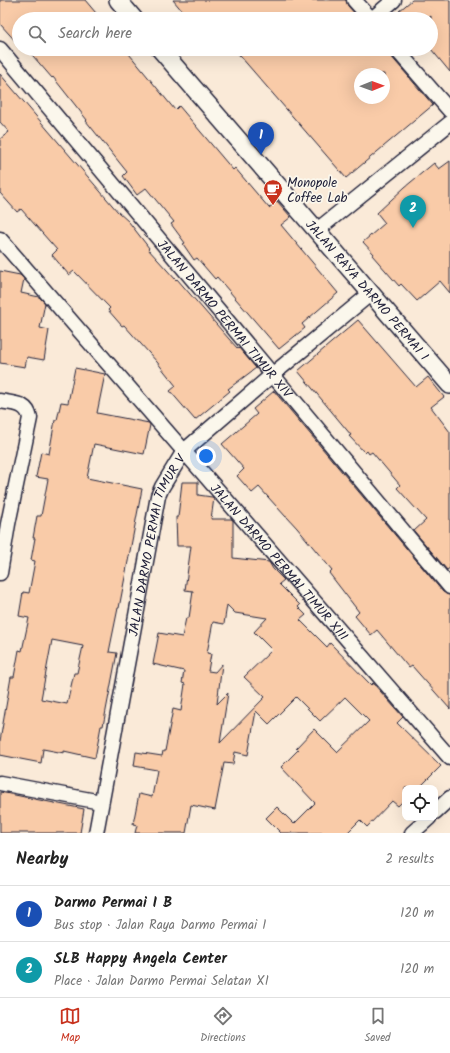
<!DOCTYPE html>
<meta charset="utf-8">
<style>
:root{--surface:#fff;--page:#f2f2f2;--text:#222;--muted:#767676;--line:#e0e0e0;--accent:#c8321e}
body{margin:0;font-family:Kalam,sans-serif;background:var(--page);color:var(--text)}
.controls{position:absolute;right:12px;bottom:12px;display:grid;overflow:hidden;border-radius:8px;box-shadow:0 4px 16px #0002}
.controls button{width:36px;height:36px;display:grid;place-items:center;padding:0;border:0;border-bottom:1px solid var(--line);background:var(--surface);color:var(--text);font:20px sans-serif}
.compass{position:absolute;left:354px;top:68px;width:36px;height:36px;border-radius:50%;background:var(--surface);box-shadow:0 4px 16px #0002;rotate:89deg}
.you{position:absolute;left:206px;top:456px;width:14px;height:14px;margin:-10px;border:3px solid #fff;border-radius:50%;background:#1a73e8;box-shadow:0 0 0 6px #1a73e833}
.badge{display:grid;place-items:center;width:26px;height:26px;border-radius:50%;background:var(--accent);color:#fff;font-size:13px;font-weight:700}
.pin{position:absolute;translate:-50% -33px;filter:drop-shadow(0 1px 2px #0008)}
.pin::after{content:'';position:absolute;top:21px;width:14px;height:12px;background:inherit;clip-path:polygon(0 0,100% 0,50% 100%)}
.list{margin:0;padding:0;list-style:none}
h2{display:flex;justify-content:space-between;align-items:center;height:52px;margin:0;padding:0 16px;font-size:17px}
h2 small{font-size:13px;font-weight:400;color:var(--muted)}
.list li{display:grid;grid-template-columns:26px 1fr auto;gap:12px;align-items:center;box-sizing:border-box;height:56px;padding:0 16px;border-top:1px solid var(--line)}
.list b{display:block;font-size:15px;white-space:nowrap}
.list p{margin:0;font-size:13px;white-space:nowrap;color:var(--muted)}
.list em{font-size:13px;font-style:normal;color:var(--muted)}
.icon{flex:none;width:22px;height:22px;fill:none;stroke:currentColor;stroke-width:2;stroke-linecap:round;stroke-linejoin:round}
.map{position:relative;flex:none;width:450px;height:833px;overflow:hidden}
.search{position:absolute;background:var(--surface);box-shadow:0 4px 16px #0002;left:12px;right:12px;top:12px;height:44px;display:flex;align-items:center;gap:10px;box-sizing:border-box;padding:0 14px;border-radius:22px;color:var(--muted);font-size:15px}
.sheet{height:164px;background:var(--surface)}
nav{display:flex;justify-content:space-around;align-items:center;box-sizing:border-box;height:56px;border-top:1px solid var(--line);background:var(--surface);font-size:11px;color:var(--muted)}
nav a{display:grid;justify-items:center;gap:2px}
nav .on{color:var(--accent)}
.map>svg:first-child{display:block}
.building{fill:#f9cba8;stroke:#22223b;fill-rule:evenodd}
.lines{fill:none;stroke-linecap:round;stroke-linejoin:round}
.minor-casing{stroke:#22223b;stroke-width:17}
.tertiary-casing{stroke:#22223b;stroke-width:20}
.minor{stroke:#fbf7ec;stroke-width:14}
.tertiary{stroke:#fbf7ec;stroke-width:17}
.labels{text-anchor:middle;stroke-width:3.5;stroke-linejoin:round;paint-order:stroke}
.poi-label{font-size:13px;fill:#22223b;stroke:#fbf7ec;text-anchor:start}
.street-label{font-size:13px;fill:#22223b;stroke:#fbf7ec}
</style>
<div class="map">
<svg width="450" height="833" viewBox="0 0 450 833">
<rect width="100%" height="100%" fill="#faead8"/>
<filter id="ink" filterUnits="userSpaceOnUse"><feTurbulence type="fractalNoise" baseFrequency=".025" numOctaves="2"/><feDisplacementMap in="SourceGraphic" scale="8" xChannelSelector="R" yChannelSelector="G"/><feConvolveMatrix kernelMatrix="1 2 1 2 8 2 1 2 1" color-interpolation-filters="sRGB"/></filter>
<g filter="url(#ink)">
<path class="building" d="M0,0H85L101,19H19V45L0,24Z
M173,0H346L348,6L360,19H189Z
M412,0H450V72L431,49V16L427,19H406L399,11Z
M27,49H125L175,110L179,106L233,170L235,168L269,208L277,201L291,217L281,225L338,293L302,324L305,328L279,349L217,277L215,279L197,258L194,260L183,244L185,243L171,224L174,222L146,188L137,195L123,176L127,172L86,121L87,120L53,77L52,78Z
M234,49H388L390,55L433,105L346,178ZM360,74H384V98H360Z
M0,74L118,212L129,222L149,248L148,249L176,280L177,279L229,339L238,349L239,348L256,368L228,389L230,391L195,420L170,391L176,386L157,362L124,325L122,326L108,310L110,308L74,271L69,275L52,255L57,250L21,209L17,212L0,193V139L9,132L0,122Z
M450,161V293L440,281L417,301L401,284L399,286L372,255L374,254L363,242L385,223L377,213L405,187L434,163L439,169Z
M0,271L20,275L24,279L21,293L39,297L45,303L40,328L49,330L44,360L27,357L25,367L0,363Z
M358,320L416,387L428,377L444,397L431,407L450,432V568L447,570L414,531L426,520L397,488L400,485L372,452L369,454L367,451L365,453L349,436L351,435L298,371Z
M75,368L105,374L97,413L149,423L150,425L144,454L94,444L87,478L142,489L119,608H118L109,652L117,653L103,726H101L95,758L64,751V753L43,749L41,763L0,755V741L11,677H14L19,650L22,651L29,618L19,616L23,592L29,593L35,561L31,560L35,538H33L37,516H41L48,479L36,477L41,452L49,454L55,420H57L61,402L68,403ZM52,640L83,646L77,673H74L67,704L41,699Z
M274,391L443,592L450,595V709L412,666L409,668L377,630L371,635L355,616L359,612L329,573L332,570L297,528L287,517H286L259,487L252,493L237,476L244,469L222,444L257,414L253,409Z
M182,482H198V495L212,497L214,498L211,519H231L233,520V558L269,562L273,569L284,580L279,584L300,605L298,607L306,615L300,620L327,647L330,643L371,685L373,683L403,717L397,723L441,766L419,788H405V799L398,806L392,801L367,827L360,820L347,833H281L266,818L277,807L294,824L315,803L281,767L298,750L296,748L314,729L337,752L369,721L345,697L320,721L296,697L269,724L256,711L248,755L235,752L233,764L224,763L215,810L191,805L186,833H135L137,825L133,824L139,794L152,797L157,770L134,766L136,752L162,756L163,751H165L173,709L181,711L185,684L182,683L184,671L153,664L159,633L182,637L186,618H189L193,591L185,590L191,546H177L176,517H178ZM227,605L235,613L267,618L254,632L272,650L244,677L265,697L220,743L228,693L217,704L222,664L215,672L208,671L211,654L207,653L213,622L224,624Z
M0,792L84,809L80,833H0Z"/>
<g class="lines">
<g class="minor-casing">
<g id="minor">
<path d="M354,0L371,19"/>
<path d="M372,19L394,0"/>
<path id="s1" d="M0,49L450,587"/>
<path d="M396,49L450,111"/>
<path d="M316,231L450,123"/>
<path id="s2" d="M0,239L450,758"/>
<path d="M0,401C13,404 27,402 30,418L8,524L0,573"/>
<path d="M0,783L101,802"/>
<path d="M435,812L450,798"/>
<path id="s3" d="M96,833L158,496L162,487L184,451L272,375L370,294"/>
<path d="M412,833L429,818"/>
</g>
</g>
<g class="tertiary-casing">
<g id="tertiary">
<path d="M118,0L134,19"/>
<path id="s4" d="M160,49L450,385"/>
</g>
</g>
<use href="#minor" class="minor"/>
<use href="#tertiary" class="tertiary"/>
</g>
</g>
<defs>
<g id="cafe-pin" transform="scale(1)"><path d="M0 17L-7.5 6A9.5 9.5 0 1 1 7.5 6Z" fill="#c8321e" stroke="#fbf7ec"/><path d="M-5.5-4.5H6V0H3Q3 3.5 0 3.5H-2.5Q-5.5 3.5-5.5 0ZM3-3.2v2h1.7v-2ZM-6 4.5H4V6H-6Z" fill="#fff"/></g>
</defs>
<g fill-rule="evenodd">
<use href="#cafe-pin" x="273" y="189"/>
</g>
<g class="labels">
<g class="poi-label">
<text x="287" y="187">Monopole<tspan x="287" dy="15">Coffee Lab</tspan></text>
</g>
<g class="street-label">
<text dy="5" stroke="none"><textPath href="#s4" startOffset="318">JALAN RAYA DARMO PERMAI I</textPath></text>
<text dy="5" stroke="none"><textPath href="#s1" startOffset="351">JALAN DARMO PERMAI TIMUR XIV</textPath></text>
<text dy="5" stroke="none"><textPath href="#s3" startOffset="295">JALAN DARMO PERMAI TIMUR V</textPath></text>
<text dy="5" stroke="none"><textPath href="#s2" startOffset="427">JALAN DARMO PERMAI TIMUR XIII</textPath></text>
</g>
</g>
</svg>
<div class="controls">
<button><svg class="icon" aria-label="locate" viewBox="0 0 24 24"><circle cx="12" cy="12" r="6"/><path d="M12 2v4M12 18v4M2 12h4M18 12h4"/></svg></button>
</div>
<svg class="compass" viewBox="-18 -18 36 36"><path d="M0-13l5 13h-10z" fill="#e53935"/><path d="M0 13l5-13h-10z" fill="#767676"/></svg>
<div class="you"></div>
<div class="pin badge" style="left:261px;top:155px;background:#1a4fb4">1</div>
<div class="pin badge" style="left:413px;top:228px;background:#0f9aa8">2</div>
<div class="search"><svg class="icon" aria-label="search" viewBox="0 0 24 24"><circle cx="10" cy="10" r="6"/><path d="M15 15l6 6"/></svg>Search here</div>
</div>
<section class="sheet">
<h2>Nearby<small>2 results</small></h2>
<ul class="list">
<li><span class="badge" style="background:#1a4fb4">1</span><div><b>Darmo Permai I B</b><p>Bus stop · Jalan Raya Darmo Permai I</p></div><em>120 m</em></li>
<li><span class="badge" style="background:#0f9aa8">2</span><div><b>SLB Happy Angela Center</b><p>Place · Jalan Darmo Permai Selatan XI</p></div><em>120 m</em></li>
</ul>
</section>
<nav>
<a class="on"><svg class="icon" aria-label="map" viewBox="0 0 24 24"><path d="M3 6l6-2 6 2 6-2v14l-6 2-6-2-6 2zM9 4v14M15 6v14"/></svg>Map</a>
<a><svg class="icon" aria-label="directions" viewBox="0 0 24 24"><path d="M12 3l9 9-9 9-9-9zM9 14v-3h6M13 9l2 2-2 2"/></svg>Directions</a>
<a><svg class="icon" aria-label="saved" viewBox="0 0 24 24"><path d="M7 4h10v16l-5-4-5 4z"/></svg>Saved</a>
</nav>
